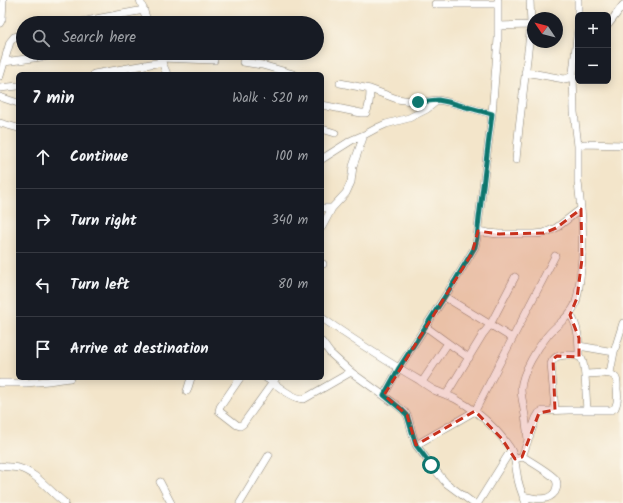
<!DOCTYPE html>
<meta charset="utf-8">
<style>
:root{--surface:#171b24;--page:#242831;--text:#f1f3f6;--muted:#9ea1a6;--line:#363941}
body{margin:0;font-family:Kalam,sans-serif;background:var(--page);color:var(--text)}
.controls{position:absolute;right:12px;top:12px;display:grid;overflow:hidden;border-radius:6px;box-shadow:0 2px 10px #0003}
.controls button{width:36px;height:36px;display:grid;place-items:center;padding:0;border:0;border-bottom:1px solid var(--line);background:var(--surface);color:var(--text);font:20px sans-serif}
.compass{position:absolute;left:527px;top:12px;width:36px;height:36px;border-radius:50%;background:var(--surface);box-shadow:0 2px 10px #0003;rotate:305deg}
.stop{position:absolute;width:12px;height:12px;margin:-9px;border:3px solid #0f766e;border-radius:50%;background:#fff}
.stop.end{background:#0f766e;border-color:#fff;box-shadow:0 1px 4px #0008}
.list{margin:0;padding:0;list-style:none}
h2{display:flex;justify-content:space-between;align-items:center;height:52px;margin:0;padding:0 16px;font-size:17px}
h2 small{font-size:13px;font-weight:400;color:var(--muted)}
.list li{display:grid;grid-template-columns:26px 1fr auto;gap:12px;align-items:center;box-sizing:border-box;height:64px;padding:0 16px;border-top:1px solid var(--line)}
.list b{display:block;font-size:15px;white-space:nowrap}
.list em{font-size:13px;font-style:normal;color:var(--muted)}
.icon{flex:none;width:22px;height:22px;fill:none;stroke:currentColor;stroke-width:2;stroke-linecap:round;stroke-linejoin:round}
.map{position:relative;flex:none;width:623px;height:503px;overflow:hidden}
.search{position:absolute;background:var(--surface);box-shadow:0 2px 10px #0003;left:16px;top:16px;width:308px;height:44px;display:flex;align-items:center;gap:10px;box-sizing:border-box;padding:0 14px;border-radius:22px;color:var(--muted);font-size:15px}
.panel{position:absolute;background:var(--surface);box-shadow:0 2px 10px #0003;left:16px;top:72px;width:308px;height:308px;border-radius:6px}
.map>svg:first-child{display:block}
.lines{fill:none;stroke-linecap:round;stroke-linejoin:round}
.minor-casing{stroke:#888073;stroke-width:8}
.minor{stroke:#fff;stroke-width:7}
.route{stroke:#0f766e;stroke-width:5}
.marked{fill:#c8321e;fill-opacity:0.2;stroke:#c8321e;stroke-width:3;stroke-dasharray:8 5;stroke-linejoin:round}
</style>
<div class="map">
<svg width="623" height="503" viewBox="0 0 623 503">
<rect width="100%" height="100%" fill="#fbf7ec"/>
<filter id="ink" filterUnits="userSpaceOnUse"><feTurbulence type="fractalNoise" baseFrequency=".025" numOctaves="2"/><feDisplacementMap in="SourceGraphic" scale="8" xChannelSelector="R" yChannelSelector="G"/><feConvolveMatrix kernelMatrix="1 2 1 2 8 2 1 2 1" color-interpolation-filters="sRGB"/></filter>
<filter id="wash" filterUnits="userSpaceOnUse"><feTurbulence type="fractalNoise" baseFrequency=".012" numOctaves="4" result="noise"/><feDisplacementMap in="SourceGraphic" scale="16" xChannelSelector="R" yChannelSelector="G"/><feGaussianBlur stdDeviation="0.9" result="paint"/><feColorMatrix in="noise" values="0 0 0 0 0 0 0 0 0 0 0 0 0 0 0 0 0 1.4 0 .05"/><feComposite in="paint" operator="in"/></filter>
<g filter="url(#wash)">
<rect width="100%" height="100%" fill="#f3e5ca"/>
</g>
<g filter="url(#ink)">
<g class="lines">
<g class="minor-casing">
<path id="minor" d="M140,0L148,23
M578,0V28L573,73L574,112L578,146
M435,4H497
M0,23L2,19L3,0
M77,23L101,18L144,10
M608,25L623,5
M498,26L531,25
M158,53L167,74
M160,58L214,60
M4,62L70,53
M243,62L262,65L293,74
M525,72L564,79L569,78L573,73
M94,74L162,62
M0,76L10,42L14,37L23,35
M340,83L370,89L397,99L418,102L438,100L448,102L492,114
M0,88L18,86
M0,97L18,103
M322,105L361,113H366C370,106 370,97 370,89
M0,123L18,128
M322,129L335,133
M322,159L352,140L364,135L377,128L386,124L409,118L427,109L437,101
M516,160L519,128L531,25L530,0
M322,208H332L346,193L351,182L353,166L364,135
M322,227L332,208
M478,231L489,233L499,234H535L544,233L556,228L581,209L578,182V146L584,144L623,145
M322,264H323
M445,297L512,338
M570,314C579,327 579,342 579,357
M322,318C354,340 386,361 419,380C424,384 429,387 434,390C443,394 452,396 459,401C478,411 498,430 510,448C516,458 515,464 517,474C518,484 522,494 526,503
M322,342L330,353L351,372L394,403L405,412L408,417L413,436L416,445L431,465L446,483L473,503
M448,343L469,358
M579,346L614,352
M610,373L614,352L623,323
M240,378L220,407L219,411L237,425L240,426L243,424L276,378
M266,378C278,385 290,398 304,399L351,372
M422,382L448,343L426,327
M0,383H26L48,381L70,378
M187,391L191,378
M384,395L399,368L456,279L475,247L477,238L479,218L492,114L498,39V0
M446,395L483,334L490,325L515,277
M555,410L551,364C554,356 558,356 566,355C571,355 577,354 581,358C586,363 586,401 587,410
M528,440C527,430 526,420 524,410C523,402 521,396 521,389C522,372 538,347 548,335C557,324 569,318 575,305C578,297 579,287 580,279C583,254 584,234 581,209
M416,445L475,411L555,256
M522,457L536,418L539,413L543,411L569,410H611L615,408C618,402 618,396 617,389C617,386 618,380 615,377C611,371 592,374 585,374
M519,458C522,457 522,457 525,458C530,461 553,475 556,480C558,484 557,488 555,492C547,503 533,498 523,496
M0,466C6,467 13,467 19,468C37,473 50,492 65,503
M160,482L171,503
M240,503L269,455
M478,503L511,450"/>
</g>
<use href="#minor" class="minor"/>
</g>
</g>
<g class="lines" filter="url(#ink)">
<path class="route" d="M418,102L438,100L448,102L492,114L479,218L477,238L475,247L456,279L399,368L384,395L401,409L407,415L416,445L431,465"/>
</g>
<path class="marked" d="M581,209L582,259L577,298L570,315L579,338V357L557,356L553,359L555,410L539,413L522,457L515,459L502,439L475,411L416,445L407,415L384,395L472,253L478,231L499,234L544,233L556,228Z"/>
</svg>
<div class="controls">
<button>+</button>
<button>−</button>
</div>
<svg class="compass" viewBox="-18 -18 36 36"><path d="M0-13l5 13h-10z" fill="#e53935"/><path d="M0 13l5-13h-10z" fill="#9ea1a6"/></svg>
<div class="stop" style="left:431px;top:465px"></div>
<div class="stop end" style="left:418px;top:102px"></div>
<div class="search"><svg class="icon" aria-label="search" viewBox="0 0 24 24"><circle cx="10" cy="10" r="6"/><path d="M15 15l6 6"/></svg>Search here</div>
<section class="panel">
<h2>7 min<small>Walk · 520 m</small></h2>
<ul class="list">
<li><svg class="icon" aria-label="ahead" viewBox="0 0 24 24"><path d="M12 20V5M6 11l6-6 6 6"/></svg><div><b>Continue</b></div><em>100 m</em></li>
<li><svg class="icon" aria-label="right" viewBox="0 0 24 24"><path d="M7 20v-9h11M14 6l5 5-5 5"/></svg><div><b>Turn right</b></div><em>340 m</em></li>
<li><svg class="icon" aria-label="left" viewBox="0 0 24 24"><path d="M17 20v-9H6M10 6l-5 5 5 5"/></svg><div><b>Turn left</b></div><em>80 m</em></li>
<li><svg class="icon" aria-label="arrive" viewBox="0 0 24 24"><path d="M6 21V4h12l-3 4 3 4H6"/></svg><div><b>Arrive at destination</b></div></li>
</ul>
</section>
</div>
